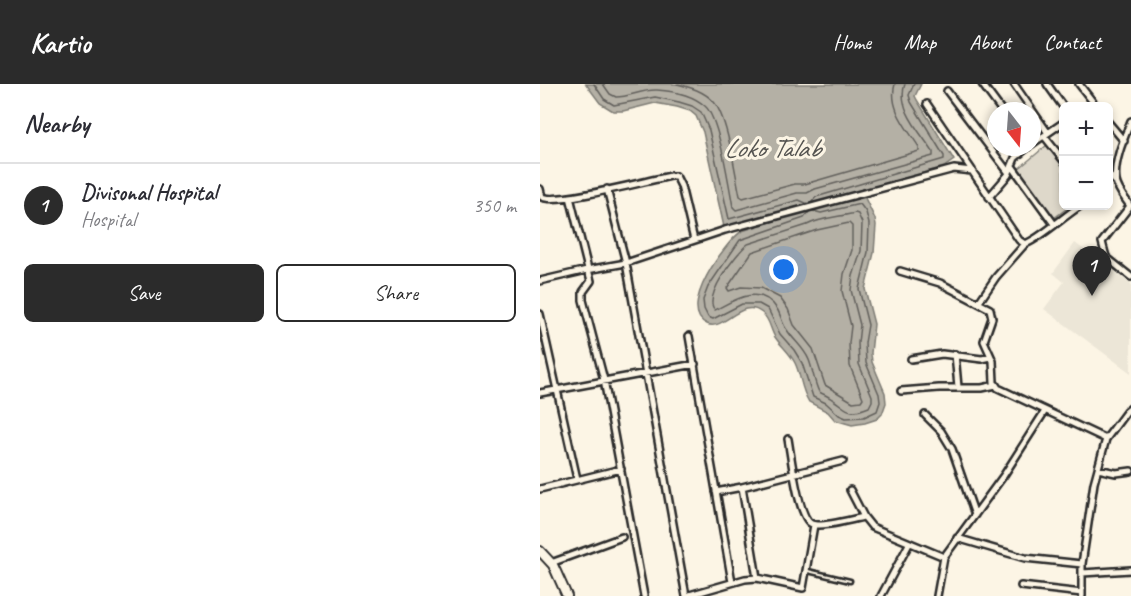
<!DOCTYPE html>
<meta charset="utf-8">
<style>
:root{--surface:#fff;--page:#f7f7f7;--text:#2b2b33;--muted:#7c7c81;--line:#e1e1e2;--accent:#2b2b2b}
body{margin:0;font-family:Caveat,sans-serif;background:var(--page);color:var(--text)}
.controls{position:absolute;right:18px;top:18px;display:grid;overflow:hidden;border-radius:9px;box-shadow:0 3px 9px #0003}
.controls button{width:54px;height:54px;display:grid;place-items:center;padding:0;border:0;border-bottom:2px solid var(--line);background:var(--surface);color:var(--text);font:30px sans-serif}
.compass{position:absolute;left:447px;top:18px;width:54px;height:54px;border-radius:50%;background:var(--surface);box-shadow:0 3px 9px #0003;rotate:163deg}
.you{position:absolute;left:244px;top:186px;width:21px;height:21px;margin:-15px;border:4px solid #fff;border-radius:50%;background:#1a73e8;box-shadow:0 0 0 9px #1a73e833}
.badge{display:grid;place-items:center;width:39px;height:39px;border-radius:50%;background:var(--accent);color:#fff;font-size:20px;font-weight:700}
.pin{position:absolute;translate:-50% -50px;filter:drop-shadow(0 2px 3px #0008)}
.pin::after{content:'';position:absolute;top:32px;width:21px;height:18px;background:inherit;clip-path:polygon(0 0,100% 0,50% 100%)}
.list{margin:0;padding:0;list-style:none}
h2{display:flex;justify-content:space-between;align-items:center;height:78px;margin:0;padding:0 24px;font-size:26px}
h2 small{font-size:20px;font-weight:400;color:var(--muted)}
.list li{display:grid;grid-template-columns:39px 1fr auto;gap:18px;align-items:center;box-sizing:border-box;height:84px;padding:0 24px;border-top:2px solid var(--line)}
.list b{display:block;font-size:22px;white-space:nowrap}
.list p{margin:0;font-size:20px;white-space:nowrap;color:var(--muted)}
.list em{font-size:20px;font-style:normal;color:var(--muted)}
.actions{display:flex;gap:12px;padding:18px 24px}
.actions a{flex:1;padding:14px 0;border:2px solid var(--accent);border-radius:9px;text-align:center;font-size:21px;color:var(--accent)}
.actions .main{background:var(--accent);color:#fff}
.map{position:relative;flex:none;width:591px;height:512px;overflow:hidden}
header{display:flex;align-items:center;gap:36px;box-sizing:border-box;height:84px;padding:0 30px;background:var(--accent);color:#fff}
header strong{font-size:28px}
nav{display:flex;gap:33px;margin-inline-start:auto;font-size:21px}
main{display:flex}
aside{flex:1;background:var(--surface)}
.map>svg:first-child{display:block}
.built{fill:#ece6d7}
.green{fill:#ded8ca;stroke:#84827a;stroke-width:1.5}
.water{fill:#b4b0a5;stroke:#7d7b74;stroke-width:1.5}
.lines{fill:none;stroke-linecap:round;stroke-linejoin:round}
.shore{stroke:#62605c;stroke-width:1.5}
.lane-casing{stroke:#2b2b2b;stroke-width:7}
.street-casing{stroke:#2b2b2b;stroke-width:10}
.secondary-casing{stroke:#2b2b2b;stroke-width:12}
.lane{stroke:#fcf5e5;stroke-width:2}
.street{stroke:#fcf5e5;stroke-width:5}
.secondary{stroke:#fcf5e5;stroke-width:8}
.labels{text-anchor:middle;stroke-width:6;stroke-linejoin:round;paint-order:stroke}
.water-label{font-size:27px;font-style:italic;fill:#545350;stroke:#fcf5e5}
</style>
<header>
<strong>Kartio</strong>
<nav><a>Home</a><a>Map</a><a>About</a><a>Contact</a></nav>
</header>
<main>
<aside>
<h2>Nearby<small></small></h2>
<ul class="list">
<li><span class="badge">1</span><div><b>Divisonal Hospital</b><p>Hospital</p></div><em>350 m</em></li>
</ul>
<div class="actions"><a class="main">Save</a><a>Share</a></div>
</aside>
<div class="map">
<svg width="591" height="512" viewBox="0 0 591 512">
<rect width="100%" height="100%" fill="#fcf5e5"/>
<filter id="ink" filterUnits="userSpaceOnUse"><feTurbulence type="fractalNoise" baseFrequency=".0167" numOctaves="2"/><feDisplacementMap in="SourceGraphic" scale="12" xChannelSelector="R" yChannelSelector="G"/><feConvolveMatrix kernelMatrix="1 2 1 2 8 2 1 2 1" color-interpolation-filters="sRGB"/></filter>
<g filter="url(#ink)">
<path class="built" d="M535,159L591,200V289L504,225L524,198L513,189Z"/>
<path class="green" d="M507,61L523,83L524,122H530L514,134L477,86Z"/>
<path class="water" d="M46,0H381L375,12L377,16L414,76L404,83L277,119L279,124L324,112L335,135L336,141L334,169L325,205L334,240L331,269L332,278L345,309L346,319L342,330L337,335L325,339L312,341L295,336L288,328L269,318C261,306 261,291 255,279C250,269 241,262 235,253C230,245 230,235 222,229C202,212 184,248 167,240C136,226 185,158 202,147L263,128L261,122L184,143L163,48L156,32L150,27L137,23L115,19L83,27H73L60,19Z"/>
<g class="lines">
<path class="shore" d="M54,0L64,15L74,21L115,13L139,18L152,22L161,28L169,46L189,135L259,116L268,120
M63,0L70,10L76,13C90,13 103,5 117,6C133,7 153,11 165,22C179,34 189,102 193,123L196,126L257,109H267L275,105L393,72V68C381,49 356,24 365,0
M137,0C150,3 164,7 174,18C188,35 195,89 200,112L203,114L255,100H265L379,67V63C367,44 348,24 355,0
M271,119L276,113L404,75V72L371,18L369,11L374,0
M269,128L264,134L200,156L168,203L163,216L164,225L168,233L173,235L202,220H219L228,225L240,250L254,266L262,279L273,313L286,319L299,331L306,334L324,333L337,327L340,318L339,310L326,279L325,259L328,241L319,205L328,168L329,140L326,128L320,120L281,129L273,127
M315,129L318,130L322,139L321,167L313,192L311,206L320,241L318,259L319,280L332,312V317L329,323C307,332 308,325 292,315C288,312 283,310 279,308C274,298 273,286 269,276C264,264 254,257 247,246C242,240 241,231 237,225C220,199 194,216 175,226C162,214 196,169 208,160L267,141C280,134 299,133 315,129Z
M309,139L312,142V166L304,190L302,207L311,242L309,259L310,282L323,314L321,317L313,318L285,301L273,265L254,241L248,225L240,214L221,204L201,203L189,207L187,204L212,168L277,146Z"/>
<g class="lane-casing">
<path id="lane" d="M268,487L310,497"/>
</g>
<g class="street-casing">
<path id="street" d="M442,0L462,27
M474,0L508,49
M507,0L524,24
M539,0L556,22
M407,7L469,89
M387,20L432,86
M591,37C584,54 573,79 576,97C578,107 585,114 590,122L562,158L566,173L591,193
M568,38L584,57
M504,52L524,77
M492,60L524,38
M472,82L514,140
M568,90L575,97
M0,105L2,113C17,121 109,96 131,92H136L141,102L154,156
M67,105L86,179L146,512
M30,113L51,197L43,208V216L64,296L104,512
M449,113L468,91L475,74L488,63
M360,187L400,199L450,225L452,234L444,257L453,277L454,298L458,304L566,355
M0,197L47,186L86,179L185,146L414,85L432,87L479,156L485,160C497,157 527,130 540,122
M439,218L456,193L485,160
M0,230L37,395
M149,252L192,498
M415,270L418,303
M371,275L402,270L442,275L451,273
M361,307L399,304H442L456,301
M0,309L155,280
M385,331L401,347L412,365L435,431
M248,355C251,371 258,435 272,440C282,444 312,435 324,433
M558,385L576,389L591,387
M0,405L81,385
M310,406L324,433L332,443L404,473
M176,408L202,403
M417,454L485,474L542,480
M11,479L82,453
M542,489L591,486
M217,494L202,403L303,377
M481,502L542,509
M146,512L205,495L217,494L263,504L274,441
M341,512L369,460
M397,512L404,473L464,391L505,327
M542,512V480L554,399L566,355L586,328L591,324"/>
</g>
<g class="secondary-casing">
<path id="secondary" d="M0,467L13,481L27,512"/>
</g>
<use href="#lane" class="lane"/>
<use href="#street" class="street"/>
<use href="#secondary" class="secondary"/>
</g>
</g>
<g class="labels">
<g class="water-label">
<text x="232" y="73">Loko Talab</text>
</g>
</g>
</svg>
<div class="controls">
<button>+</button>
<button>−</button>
</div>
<svg class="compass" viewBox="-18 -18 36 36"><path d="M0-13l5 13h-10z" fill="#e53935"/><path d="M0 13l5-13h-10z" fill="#7c7c81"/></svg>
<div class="you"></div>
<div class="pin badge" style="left:552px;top:212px">1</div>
</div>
</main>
